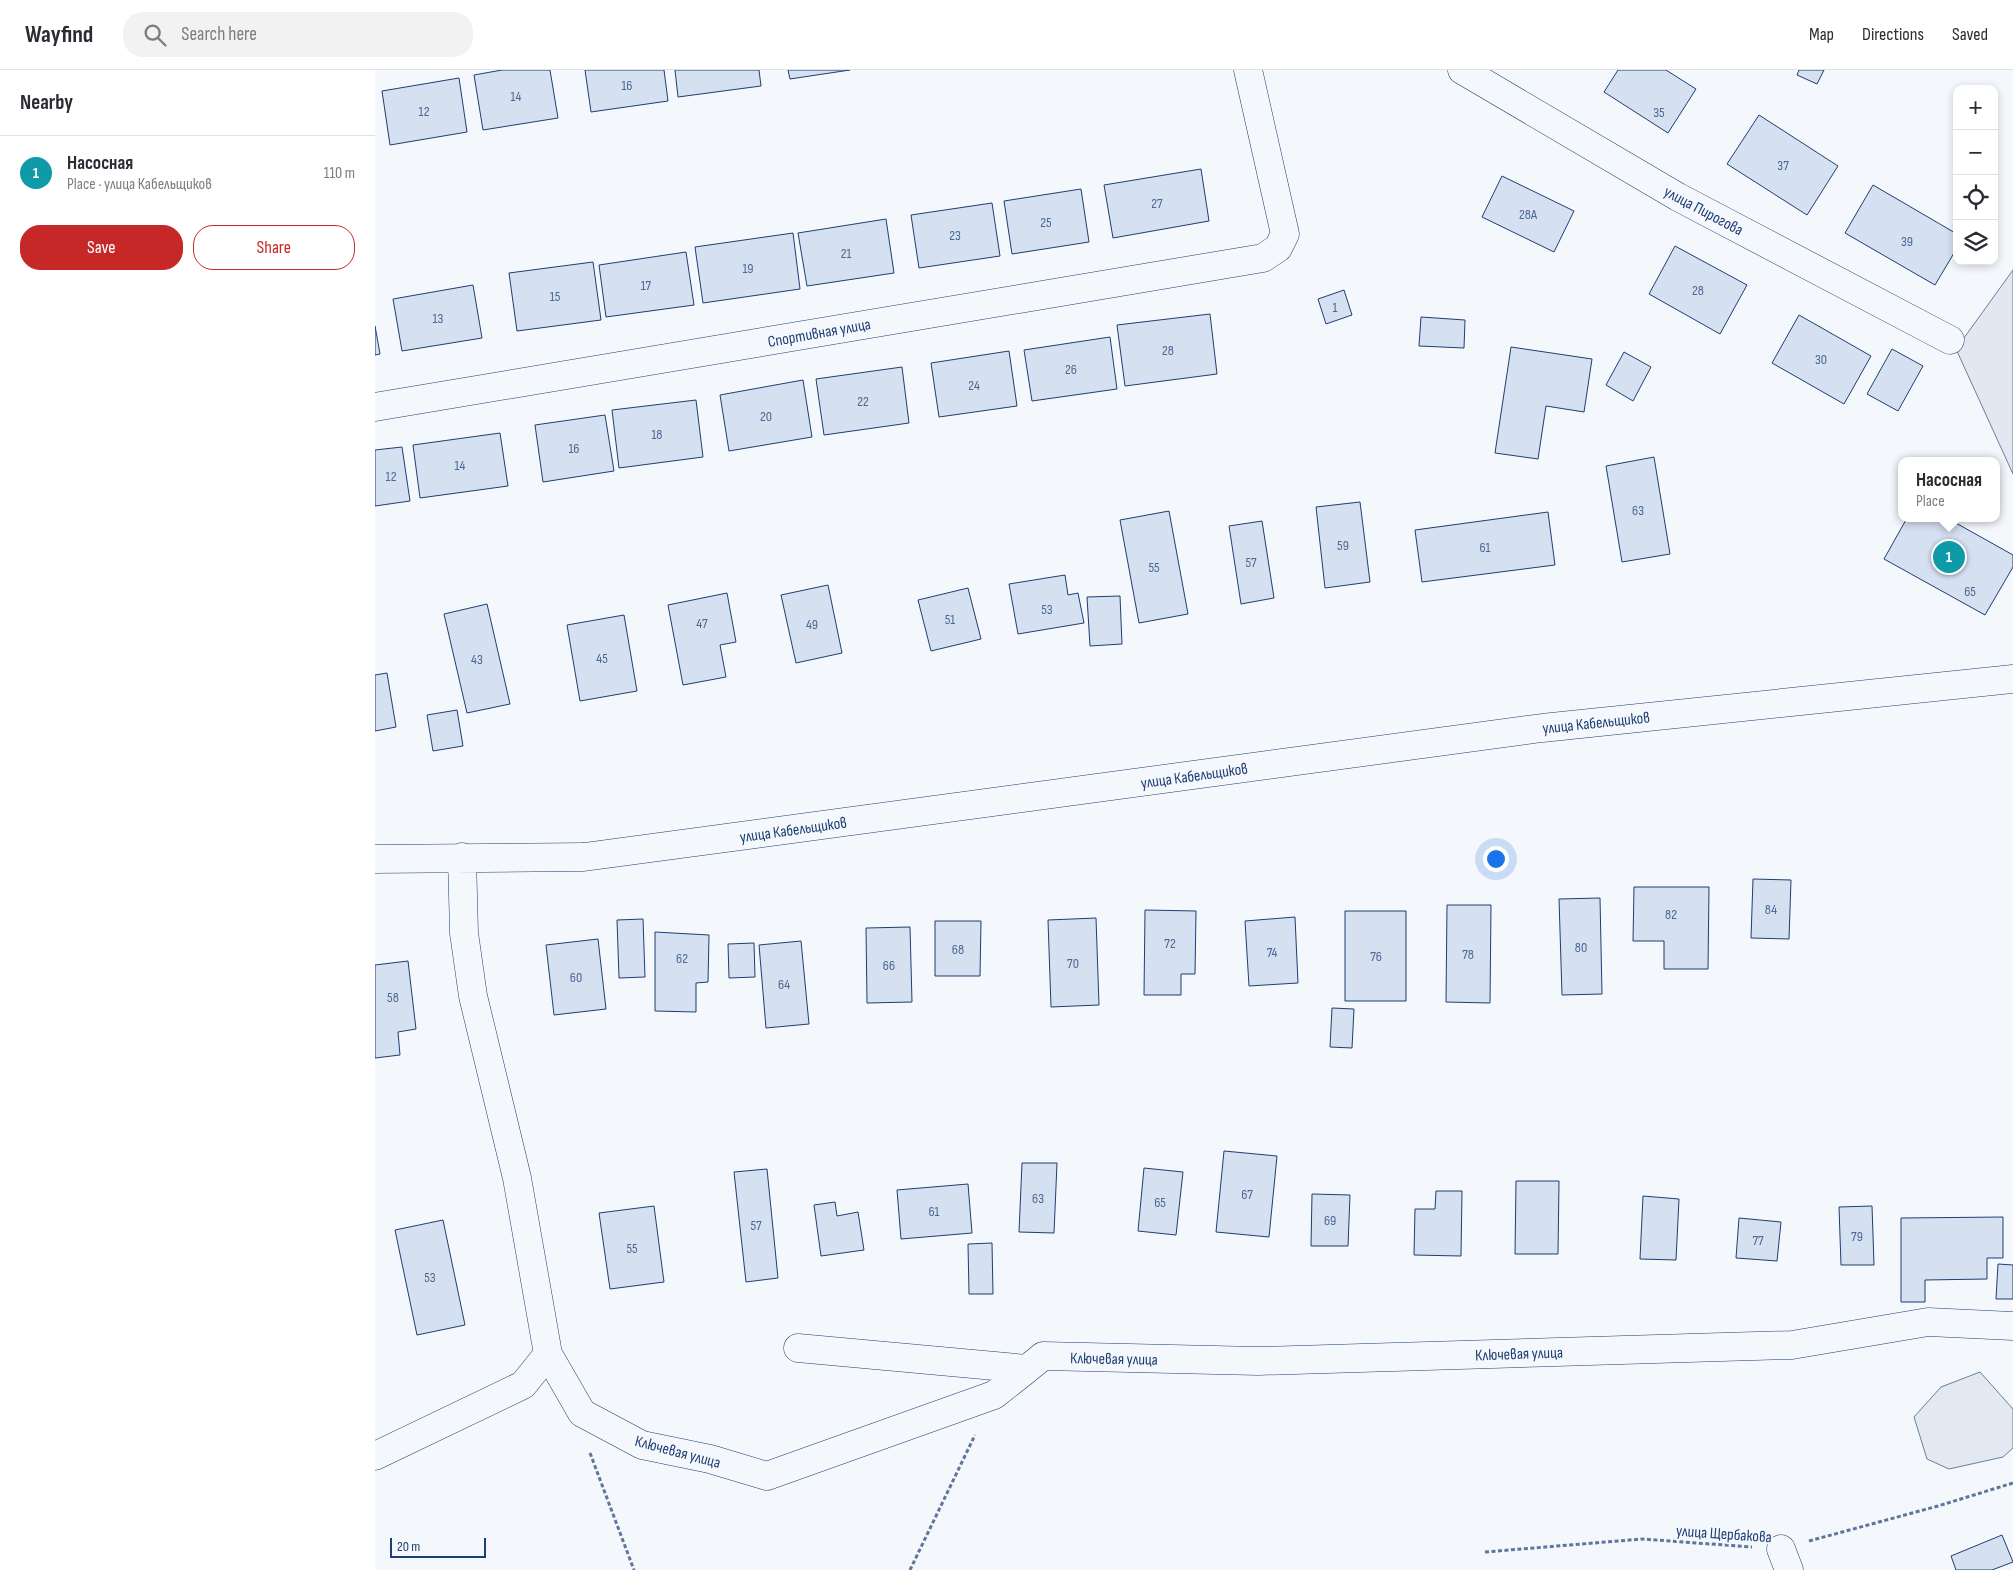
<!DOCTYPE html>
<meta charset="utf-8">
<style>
:root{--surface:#fff;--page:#f2f2f3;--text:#2b2b33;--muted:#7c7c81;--line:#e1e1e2;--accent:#c62828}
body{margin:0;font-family:"Sofia Sans Condensed",sans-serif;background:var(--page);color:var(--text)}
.controls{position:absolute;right:15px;top:15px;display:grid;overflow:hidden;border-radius:10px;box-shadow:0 2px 8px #0003}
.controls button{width:45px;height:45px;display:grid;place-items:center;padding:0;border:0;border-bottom:1px solid var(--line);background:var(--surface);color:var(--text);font:25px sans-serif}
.scale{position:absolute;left:15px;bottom:12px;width:96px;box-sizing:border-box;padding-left:5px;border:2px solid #1d3f73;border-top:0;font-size:14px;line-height:18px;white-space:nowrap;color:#1d3f73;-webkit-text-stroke:4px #f4f7fb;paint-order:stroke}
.you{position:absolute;left:1120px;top:788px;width:18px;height:18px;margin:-12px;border:4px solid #fff;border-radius:50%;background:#1a73e8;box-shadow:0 0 0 8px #1a73e833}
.badge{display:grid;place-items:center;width:32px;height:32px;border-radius:50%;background:var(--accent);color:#fff;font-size:16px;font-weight:700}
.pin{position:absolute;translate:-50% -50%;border:2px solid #fff;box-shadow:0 1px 5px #0006}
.popup{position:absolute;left:1523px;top:387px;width:102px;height:65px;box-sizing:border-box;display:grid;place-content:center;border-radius:10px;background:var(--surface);filter:drop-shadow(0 1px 4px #0005);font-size:16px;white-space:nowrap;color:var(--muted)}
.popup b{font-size:19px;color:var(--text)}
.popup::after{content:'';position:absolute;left:50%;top:100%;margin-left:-10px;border:10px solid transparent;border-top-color:var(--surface)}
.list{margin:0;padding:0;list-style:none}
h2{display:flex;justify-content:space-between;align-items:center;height:65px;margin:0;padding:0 20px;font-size:21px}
h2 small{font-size:16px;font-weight:400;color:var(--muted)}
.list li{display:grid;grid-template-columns:32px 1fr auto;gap:15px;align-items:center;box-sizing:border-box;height:75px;padding:0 20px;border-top:1px solid var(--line)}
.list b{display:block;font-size:19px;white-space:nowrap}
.list p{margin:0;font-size:16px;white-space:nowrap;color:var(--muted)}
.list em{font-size:16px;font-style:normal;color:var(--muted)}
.actions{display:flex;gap:10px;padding:15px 20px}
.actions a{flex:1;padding:11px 0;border:1px solid var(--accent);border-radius:20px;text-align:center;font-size:18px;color:var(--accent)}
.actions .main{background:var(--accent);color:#fff}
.icon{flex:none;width:28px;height:28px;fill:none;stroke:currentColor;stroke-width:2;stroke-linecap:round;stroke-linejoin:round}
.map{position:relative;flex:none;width:1638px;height:1500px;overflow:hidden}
header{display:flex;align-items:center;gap:30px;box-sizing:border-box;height:70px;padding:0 25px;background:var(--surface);border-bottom:1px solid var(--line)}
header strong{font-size:24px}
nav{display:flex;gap:28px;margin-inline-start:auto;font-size:18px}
.search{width:350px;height:45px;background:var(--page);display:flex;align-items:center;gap:12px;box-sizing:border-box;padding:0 18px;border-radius:20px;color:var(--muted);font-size:19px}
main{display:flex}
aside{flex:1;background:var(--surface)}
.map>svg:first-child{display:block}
.green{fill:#e3e9f0;stroke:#687fa3}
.parking{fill:#e3e8f0;stroke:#687fa3}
.building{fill:#d5e0f0;stroke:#1d3f73}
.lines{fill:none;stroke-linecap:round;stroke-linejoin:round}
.minor-casing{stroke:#1d3f73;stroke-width:29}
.path{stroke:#5e769c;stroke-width:3;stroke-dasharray:4 2.5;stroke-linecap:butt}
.minor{stroke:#f4f7fb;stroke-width:28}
.labels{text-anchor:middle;stroke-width:4;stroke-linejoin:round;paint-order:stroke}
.number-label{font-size:14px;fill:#4b6792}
.street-label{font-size:16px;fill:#1d3f73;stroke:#f4f7fb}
</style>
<header>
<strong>Wayfind</strong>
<div class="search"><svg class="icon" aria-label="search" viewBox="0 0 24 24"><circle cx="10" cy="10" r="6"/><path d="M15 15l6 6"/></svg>Search here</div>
<nav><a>Map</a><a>Directions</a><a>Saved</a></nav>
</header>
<main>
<aside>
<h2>Nearby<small></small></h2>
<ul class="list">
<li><span class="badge" style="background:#0f9aa8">1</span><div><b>Насосная</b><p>Place · улица Кабельщиков</p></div><em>110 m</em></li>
</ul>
<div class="actions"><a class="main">Save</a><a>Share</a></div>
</aside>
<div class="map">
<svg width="1638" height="1500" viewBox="0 0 1638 1500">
<rect width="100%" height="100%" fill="#f4f7fb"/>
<path class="green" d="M1605,1302L1638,1339V1378L1628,1387L1574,1399L1552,1389L1539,1347L1566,1317Z"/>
<path class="parking" d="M1638,200V404L1581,279Z"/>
<path class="building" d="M127,0H175L183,48L108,60L99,5Z
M210,0H289L293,31L216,42Z
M300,0H384L386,16L303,27Z
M413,0H475L415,9Z
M1243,0H1291L1321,19L1293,63L1229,22Z
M1424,0H1449L1442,14L1422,5Z
M84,8L92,62L15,75L7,21Z
M1384,45L1463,96L1432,145L1352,94Z
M826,99L834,151L738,168L729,115Z
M1127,106L1199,141L1179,182L1107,147Z
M1498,115L1582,164V178L1560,215L1470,163Z
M706,119L714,172L637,184L629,131Z
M617,133L625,186L544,198L536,145Z
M511,149L519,203L432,216L423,163Z
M418,163L425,219L328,233L320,177Z
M1300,176L1372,215L1345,264L1274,224Z
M311,182L319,235L231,247L224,195Z
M218,192L226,250L142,261L134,203Z
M98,215L107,268L27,281L18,229Z
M969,220L977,245L951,254L943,229Z
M835,244L842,304L750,316L742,255Z
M1424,245L1496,286L1469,334L1397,293Z
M1046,247L1090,250L1089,278L1044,276Z
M0,256L5,284L0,285Z
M735,267L742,319L657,331L649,280Z
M1136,277L1217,289L1209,342L1171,336L1163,389L1120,383Z
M1517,279L1548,296L1523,341L1492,324Z
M634,281L642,336L564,347L556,293Z
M1249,282L1276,297L1258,331L1231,315Z
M527,297L534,353L449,365L441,309Z
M428,310L437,367L354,381L345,325Z
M321,330L328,387L244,398L237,340Z
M230,345L239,401L168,412L160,355Z
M125,363L133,416L45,428L38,375Z
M27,377L35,431L0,436V380Z
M1279,387L1295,484L1247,492L1231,396Z
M985,432L995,512L950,518L941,437Z
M794,441L813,544L764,553L745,450Z
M1173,442L1180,495L1047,512L1040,460Z
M1532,448H1572L1638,485V497L1610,545L1509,489Z
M887,451L899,528L866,534L854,456Z
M690,505L693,525L703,523L709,553L643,564L634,514Z
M453,515L467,583L421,593L406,525Z
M593,518L606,569L556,581L543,530Z
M352,523L361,572L345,575L351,607L308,615L293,535Z
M745,526L747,574L715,576L712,527Z
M112,534L135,634L92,643L69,544Z
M249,545L262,621L205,631L192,555Z
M12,603L21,657L0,661V605Z
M82,640L88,676L58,681L52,645Z
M1378,809L1416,810L1414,869L1376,868Z
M1259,817H1334L1333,899H1289V871H1258Z
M1225,828L1227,924L1187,925L1184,829Z
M1072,835H1116L1115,933L1071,932Z
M770,840L821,841L820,904H806V925H769Z
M970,841H1031V931H970Z
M920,847L923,913L874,916L870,851Z
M721,848L724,935L676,937L673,850Z
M268,849L270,907L244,908L242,850Z
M560,851H606L605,906H560Z
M535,857L537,932L492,933L491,858Z
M280,862L334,865L333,912L321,913V942L280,941Z
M223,869L231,939L179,945L171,875Z
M426,871L434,954L391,958L384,875Z
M379,873L380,907L354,908L353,874Z
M33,891L41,959L23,962L25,985L0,988V895Z
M957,938L979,939L977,978L955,977Z
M849,1081L902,1086L894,1167L841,1162Z
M647,1093H682L679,1163L644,1162Z
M769,1098L808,1102L801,1165L763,1161Z
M392,1099L403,1208L371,1212L359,1102Z
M1141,1111H1184L1183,1184H1140Z
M593,1114L597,1163L526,1169L522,1120Z
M1061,1121H1087L1086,1186L1039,1185L1040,1139H1060Z
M937,1124L975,1125L973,1176H936Z
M1268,1126L1304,1129L1301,1190L1265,1189Z
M460,1132L462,1146L483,1142L489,1180L446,1186L439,1135Z
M279,1136L289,1212L235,1219L224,1143Z
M1497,1136L1499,1195H1466L1464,1137Z
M1628,1147V1188H1612V1209L1550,1210V1232H1526V1148Z
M1364,1148L1406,1152L1402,1191L1361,1188Z
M68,1150L90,1255L42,1265L20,1160Z
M617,1173L618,1224H594L593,1174Z
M1623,1194L1638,1195V1229H1621Z
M1627,1465L1638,1492L1617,1500H1581L1576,1486Z"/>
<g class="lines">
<g class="minor-casing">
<path id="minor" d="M1087,0L1303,127L1575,270
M0,337L888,188L903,178L910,164L873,0
M87,787L89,863L98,926L142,1108L173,1284
M0,789L209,787L1167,658L1638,609
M423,1278L652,1299L668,1286L883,1291L1417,1275L1553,1252L1638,1256
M0,1386L148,1315L173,1284L207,1343L267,1375L335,1389L392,1406L619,1325L652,1299
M1406,1479L1414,1500"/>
</g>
<path class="path" d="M215,1383L259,1500
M1434,1471L1563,1436L1638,1413
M1110,1482L1267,1469L1377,1477
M535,1500L600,1365"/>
<use href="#minor" class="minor"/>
</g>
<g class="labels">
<g class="number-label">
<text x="252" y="20">16</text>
<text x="141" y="31">14</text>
<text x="49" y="46">12</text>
<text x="1284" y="47">35</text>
<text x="1408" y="100">37</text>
<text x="782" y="138">27</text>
<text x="1153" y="149">28А</text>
<text x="671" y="157">25</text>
<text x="580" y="170">23</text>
<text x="1532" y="176">39</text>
<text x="471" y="188">21</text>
<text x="373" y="203">19</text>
<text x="271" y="220">17</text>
<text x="1323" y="225">28</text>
<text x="180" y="231">15</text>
<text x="960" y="242">1</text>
<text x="63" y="253">13</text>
<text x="793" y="285">28</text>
<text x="1446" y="294">30</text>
<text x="696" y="304">26</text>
<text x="599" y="320">24</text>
<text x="488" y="336">22</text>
<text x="391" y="351">20</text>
<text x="282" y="369">18</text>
<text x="199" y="383">16</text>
<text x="85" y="400">14</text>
<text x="16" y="411">12</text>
<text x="1263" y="445">63</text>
<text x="968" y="480">59</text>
<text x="1110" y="482">61</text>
<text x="876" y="497">57</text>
<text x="779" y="502">55</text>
<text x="1595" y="526">65</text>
<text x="672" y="544">53</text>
<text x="575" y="554">51</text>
<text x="327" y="558">47</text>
<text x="437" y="559">49</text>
<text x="227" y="593">45</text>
<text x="102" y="594">43</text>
<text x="1396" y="844">84</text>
<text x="1296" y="849">82</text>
<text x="795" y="878">72</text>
<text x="1206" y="882">80</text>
<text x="583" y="884">68</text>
<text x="897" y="887">74</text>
<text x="1093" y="889">78</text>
<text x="1001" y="891">76</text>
<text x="307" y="893">62</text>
<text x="698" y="898">70</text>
<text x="514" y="900">66</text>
<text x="201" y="912">60</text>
<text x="409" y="919">64</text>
<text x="18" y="932">58</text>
<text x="872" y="1129">67</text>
<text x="663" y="1133">63</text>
<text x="785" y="1137">65</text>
<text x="559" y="1146">61</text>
<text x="955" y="1155">69</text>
<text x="381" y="1160">57</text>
<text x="1482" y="1171">79</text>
<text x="1383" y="1175">77</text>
<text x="257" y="1183">55</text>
<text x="55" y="1212">53</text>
</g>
<g class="street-label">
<text transform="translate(1329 140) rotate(28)" y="6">улица Пирогова</text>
<text transform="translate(444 262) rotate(-10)" y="6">Спортивная улица</text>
<text transform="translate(1221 652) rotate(-6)" y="6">улица Кабельщиков</text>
<text transform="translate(819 705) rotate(-8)" y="6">улица Кабельщиков</text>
<text transform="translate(418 759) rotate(-8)" y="6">улица Кабельщиков</text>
<text transform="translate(1144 1283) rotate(-2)" y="6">Ключевая улица</text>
<text transform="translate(739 1288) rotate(1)" y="6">Ключевая улица</text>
<text transform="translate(303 1381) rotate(15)" y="6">Ключевая улица</text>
<text transform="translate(1349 1463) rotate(4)" y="6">улица Щербакова</text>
</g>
</g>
</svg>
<div class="controls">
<button>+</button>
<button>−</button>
<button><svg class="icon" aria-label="locate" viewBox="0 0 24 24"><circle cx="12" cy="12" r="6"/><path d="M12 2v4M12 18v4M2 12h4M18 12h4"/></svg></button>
<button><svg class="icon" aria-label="layers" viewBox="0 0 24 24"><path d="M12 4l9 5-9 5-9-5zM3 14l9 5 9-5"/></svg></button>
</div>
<div class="scale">20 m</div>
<div class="you"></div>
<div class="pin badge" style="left:1574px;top:487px;background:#0f9aa8">1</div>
<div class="popup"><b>Насосная</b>Place</div>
</div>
</main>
